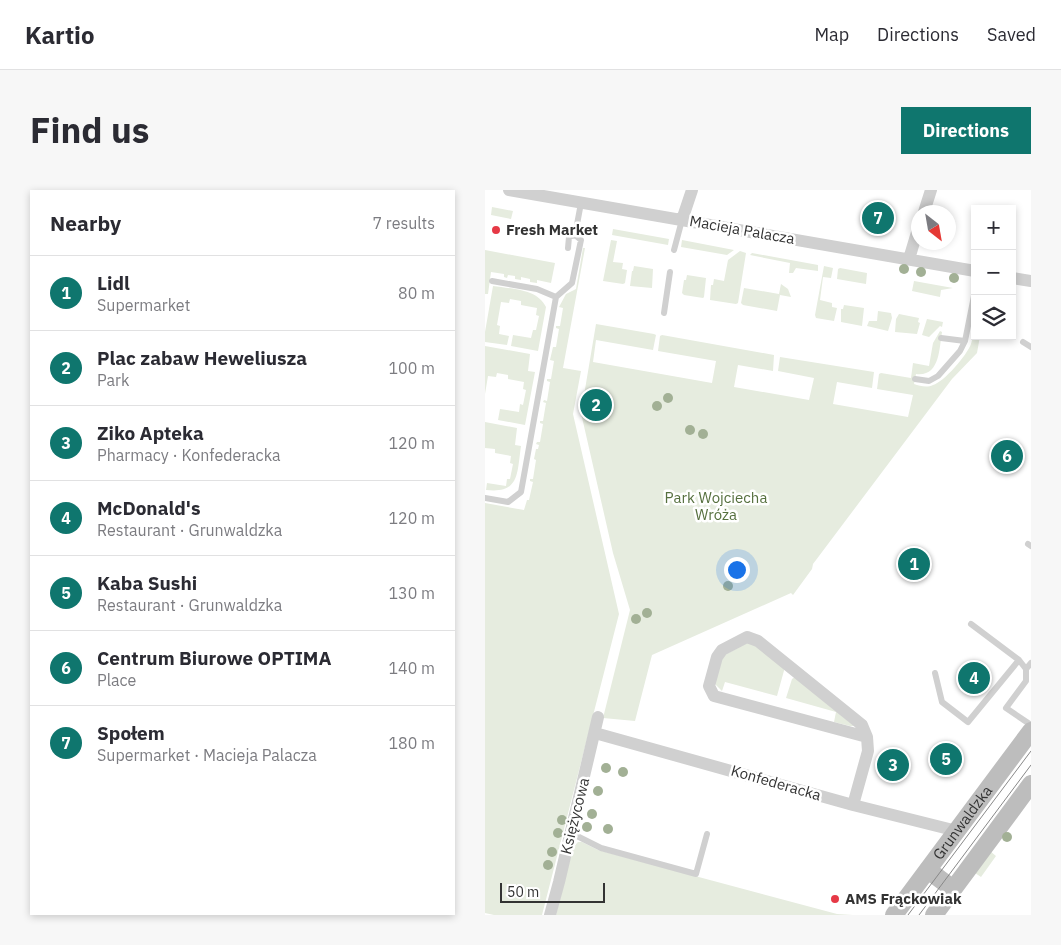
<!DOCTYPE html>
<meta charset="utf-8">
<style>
:root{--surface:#fff;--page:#f7f7f7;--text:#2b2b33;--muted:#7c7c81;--line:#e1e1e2;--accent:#0f766e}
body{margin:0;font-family:"IBM Plex Sans",sans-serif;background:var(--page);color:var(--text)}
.controls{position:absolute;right:15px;top:15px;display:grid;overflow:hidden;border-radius:0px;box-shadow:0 2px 8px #0003}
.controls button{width:45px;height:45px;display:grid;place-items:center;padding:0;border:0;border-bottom:1px solid var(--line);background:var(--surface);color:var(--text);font:25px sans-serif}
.compass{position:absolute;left:426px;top:15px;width:45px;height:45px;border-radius:50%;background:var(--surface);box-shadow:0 2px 8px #0003;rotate:149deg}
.scale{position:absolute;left:15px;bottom:12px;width:105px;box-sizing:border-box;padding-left:5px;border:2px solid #333;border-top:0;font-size:14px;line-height:18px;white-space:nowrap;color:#333;-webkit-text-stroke:4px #fff;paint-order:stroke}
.you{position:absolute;left:251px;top:379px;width:18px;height:18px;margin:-12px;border:4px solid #fff;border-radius:50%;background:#1a73e8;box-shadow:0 0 0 8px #1a73e833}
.badge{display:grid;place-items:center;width:32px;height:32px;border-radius:50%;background:var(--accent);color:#fff;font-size:16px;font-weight:700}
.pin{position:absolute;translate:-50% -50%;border:2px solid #fff;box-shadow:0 1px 5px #0006}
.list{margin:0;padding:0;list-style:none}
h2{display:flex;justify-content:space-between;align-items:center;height:65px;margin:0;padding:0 20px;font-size:21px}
h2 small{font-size:16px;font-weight:400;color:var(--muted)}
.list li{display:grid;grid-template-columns:32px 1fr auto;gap:15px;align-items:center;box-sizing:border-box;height:75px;padding:0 20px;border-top:1px solid var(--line)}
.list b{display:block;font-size:19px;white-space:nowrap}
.list p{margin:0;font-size:16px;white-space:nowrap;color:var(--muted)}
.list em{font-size:16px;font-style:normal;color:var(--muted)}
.icon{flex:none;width:28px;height:28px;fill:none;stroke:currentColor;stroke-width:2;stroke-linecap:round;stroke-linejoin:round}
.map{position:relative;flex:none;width:546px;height:725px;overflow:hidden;border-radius:0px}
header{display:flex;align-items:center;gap:30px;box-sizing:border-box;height:70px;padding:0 25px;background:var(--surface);border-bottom:1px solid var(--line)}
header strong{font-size:24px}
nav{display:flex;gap:28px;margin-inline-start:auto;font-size:18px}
.intro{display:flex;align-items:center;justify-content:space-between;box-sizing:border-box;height:120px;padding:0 30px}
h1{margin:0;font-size:35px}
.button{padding:12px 22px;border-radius:0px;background:var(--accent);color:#fff;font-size:18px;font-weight:700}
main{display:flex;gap:30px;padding:0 30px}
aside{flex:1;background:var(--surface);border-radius:0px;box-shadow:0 2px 8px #0003}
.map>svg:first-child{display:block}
.green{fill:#e6ecdf}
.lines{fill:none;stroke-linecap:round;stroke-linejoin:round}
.lane{stroke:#d0d0d0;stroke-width:6}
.street{stroke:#d0d0d0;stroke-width:12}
.secondary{stroke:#bdbdbd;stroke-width:18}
.tram{stroke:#888;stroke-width:1}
.tree{fill:#a2b095}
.poi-dot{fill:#e63946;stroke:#fff;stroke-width:2}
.labels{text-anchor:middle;stroke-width:5;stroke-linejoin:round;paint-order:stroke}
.poi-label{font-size:15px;font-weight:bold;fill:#333;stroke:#fff;text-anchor:start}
.street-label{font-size:15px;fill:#333;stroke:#fff}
.park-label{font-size:15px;fill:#56703f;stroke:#fff}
</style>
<header>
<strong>Kartio</strong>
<nav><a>Map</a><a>Directions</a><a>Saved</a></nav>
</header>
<div class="intro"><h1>Find us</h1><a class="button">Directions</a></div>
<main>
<aside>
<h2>Nearby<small>7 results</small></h2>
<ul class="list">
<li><span class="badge">1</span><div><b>Lidl</b><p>Supermarket</p></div><em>80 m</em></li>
<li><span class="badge">2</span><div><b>Plac zabaw Heweliusza</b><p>Park</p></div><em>100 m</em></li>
<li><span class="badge">3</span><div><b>Ziko Apteka</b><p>Pharmacy · Konfederacka</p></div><em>120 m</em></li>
<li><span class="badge">4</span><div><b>McDonald's</b><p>Restaurant · Grunwaldzka</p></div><em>120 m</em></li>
<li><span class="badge">5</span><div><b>Kaba Sushi</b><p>Restaurant · Grunwaldzka</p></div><em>130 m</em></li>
<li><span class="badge">6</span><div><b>Centrum Biurowe OPTIMA</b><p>Place</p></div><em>140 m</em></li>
<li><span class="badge">7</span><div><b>Społem</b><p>Supermarket · Macieja Palacza</p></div><em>180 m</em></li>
</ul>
</aside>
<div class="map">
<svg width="546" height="725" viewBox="0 0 546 725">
<rect width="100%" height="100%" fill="#fff"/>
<path class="green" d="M7,17L28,21L26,29L6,25Z
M128,39L184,49L183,55L127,45Z
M126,50L132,51L128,72L138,73L137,79L142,80L140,93L138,94L118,91Z
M197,50L249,60L242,65L196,57Z
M98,58H100L78,178L96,181L88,224L134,424L57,725H9L0,723V313L39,320L42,310H44L48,292L45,291V289H48L51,270L49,269L51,259H53L54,255L51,254L52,252H55L58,234L55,233V231H58L61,213L58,212L59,210L62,211L65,192L62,191V189H66L69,171L65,170L68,157H71L74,139L71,138V136H75L78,118L74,117L81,104L91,99Z
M0,60L70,73L66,93L52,90V93L45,92V89L36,87V90L30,89V86L23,85L22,88L19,87V84L6,82L3,104H0Z
M255,61L261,63L253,113L251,114L225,110L226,95H228L229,89L239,91L243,70Z
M267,63L333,75V81L311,78L308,83H304L305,73L265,65Z
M149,76L168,79L167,98L145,96L147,81H148Z
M339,76L348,78L346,88L338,87L335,110L347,113V117L352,118L349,131L331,128L330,125Z
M355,78L382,83L381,94L352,89L353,79Z
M202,85L221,88L219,107L218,108L199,105L197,103L199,90H201Z
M429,91L468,98L456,100L455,107L427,101Z
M296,94L303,99L306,107L295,105L292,121L258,115L256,113L259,98L294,104Z
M8,96C26,99 52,98 61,117L53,161L26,156L28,145L46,148L48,140H51L54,126L51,125L52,118L36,115V111L25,109L24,113L16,112L12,135L15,136L14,144L24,146L22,155L0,152V142Z
M359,115L379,118L377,136L356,132V119H358Z
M393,121L406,123L407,128L403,141L382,136L384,131H392Z
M414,124L434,128L433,132L435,133L432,144L410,142L411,129Z
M442,129L458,132L457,137L455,136L444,147L437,145Z
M111,134L169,144L171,145L168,160L111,150L108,172L227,193L231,171L173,161L175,146L177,145L289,165L288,181L253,175L249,197L324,210L329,188L293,181L295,167L389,182L387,198L352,192L348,214L423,227L428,205L392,199L394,184L396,183L426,188L428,173L444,176L448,153L455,141L457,142C454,159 455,187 431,184L429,194C435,196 442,198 448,195C459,192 482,165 486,154C488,148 489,141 490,135V146H495L492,163L467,189L328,374L327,379L308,405L306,403L167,465L150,531L118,528L145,420L128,363L96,223Z
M0,156L45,164L43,181L50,182L40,235L13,230L15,219L34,222L35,214L38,215L41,200L38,199L39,192L23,189V185L12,183L11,187L3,186L0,204Z
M0,232L32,238L30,255L36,256C32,283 35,304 1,300L2,293L21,296L22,289H25L28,274L25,273L26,266L10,263V259L0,258Z
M266,451L300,477L292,506L240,492L237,501L230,494L236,467Z
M310,487L369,536H365L349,532L351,522L301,508L307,489Z
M93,652H97L113,660L352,724L368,725H71L88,657Z
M505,661L511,666L496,687L490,683Z"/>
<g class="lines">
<path class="lane" d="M83,58L84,47L90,45L96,13
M189,60L197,30
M71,107L87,93L96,50L90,45
M179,123L185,82
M456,148L480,151
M538,152L546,157
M430,189L444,191L453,186L475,161L480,151L490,101
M0,308L23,312L36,302L71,107L52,99L7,91
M543,354L546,356
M486,434L534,470L541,479V491L521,518L546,535
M541,479L546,473
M450,483L457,512L483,532L534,470
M86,643L116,658L211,684L222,644"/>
<path class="street" d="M24,0L490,81
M439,22L446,0
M197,30L207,0
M424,69L433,39
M527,88L546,91
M110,543L368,615L472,641
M368,615L383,561L382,547L377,535L273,451L262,447L237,460L232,467L224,496L229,506L382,547
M65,725L74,692L113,527"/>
<g class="secondary">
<path d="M443,680L468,699"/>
<path id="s1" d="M409,725L546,541"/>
<path d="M449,725L546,594"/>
</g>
<path class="tram" d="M423,725L546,561
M434,725L546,575"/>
</g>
<g class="tree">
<circle cx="419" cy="79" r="5"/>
<circle cx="436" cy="82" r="5"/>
<circle cx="469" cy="88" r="5"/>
<circle cx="183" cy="208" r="5"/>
<circle cx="172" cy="216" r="5"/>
<circle cx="205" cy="240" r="5"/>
<circle cx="218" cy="244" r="5"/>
<circle cx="243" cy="396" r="5"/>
<circle cx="162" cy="423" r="5"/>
<circle cx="151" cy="429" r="5"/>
<circle cx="121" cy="578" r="5"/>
<circle cx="138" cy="582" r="5"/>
<circle cx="113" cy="601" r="5"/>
<circle cx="107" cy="624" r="5"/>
<circle cx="77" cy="630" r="5"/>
<circle cx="102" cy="637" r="5"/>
<circle cx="123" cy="639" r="5"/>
<circle cx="73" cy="643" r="5"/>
<circle cx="522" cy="647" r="5"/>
<circle cx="67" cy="662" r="5"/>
<circle cx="63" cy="675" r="5"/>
</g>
<g class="poi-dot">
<circle cx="11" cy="40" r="5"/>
<circle cx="350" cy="709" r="5"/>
</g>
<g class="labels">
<g class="poi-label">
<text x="21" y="45">Fresh Market</text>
<text x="360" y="714">AMS Frąckowiak</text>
</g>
<g class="street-label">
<text transform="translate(257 40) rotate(10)" y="5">Macieja Palacza</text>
<text transform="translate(291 593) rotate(16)" y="5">Konfederacka</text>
<text transform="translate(90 626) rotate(-76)" y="5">Księżycowa</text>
<text dy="5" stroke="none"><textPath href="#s1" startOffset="115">Grunwaldzka</textPath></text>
</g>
<g class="park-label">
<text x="231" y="313">Park Wojciecha<tspan x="231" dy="17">Wróża</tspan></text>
</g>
</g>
</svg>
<div class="controls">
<button>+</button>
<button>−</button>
<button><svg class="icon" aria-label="layers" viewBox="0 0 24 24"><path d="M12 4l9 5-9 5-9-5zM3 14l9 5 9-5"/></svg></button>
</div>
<svg class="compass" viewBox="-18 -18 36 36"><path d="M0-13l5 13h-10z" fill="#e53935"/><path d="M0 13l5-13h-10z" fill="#7c7c81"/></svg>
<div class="scale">50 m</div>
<div class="you"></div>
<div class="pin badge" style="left:429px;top:374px">1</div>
<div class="pin badge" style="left:111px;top:215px">2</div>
<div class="pin badge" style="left:408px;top:575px">3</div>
<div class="pin badge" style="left:489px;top:488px">4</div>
<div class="pin badge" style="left:461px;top:569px">5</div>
<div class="pin badge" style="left:522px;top:266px">6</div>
<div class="pin badge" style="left:393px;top:28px">7</div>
</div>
</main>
